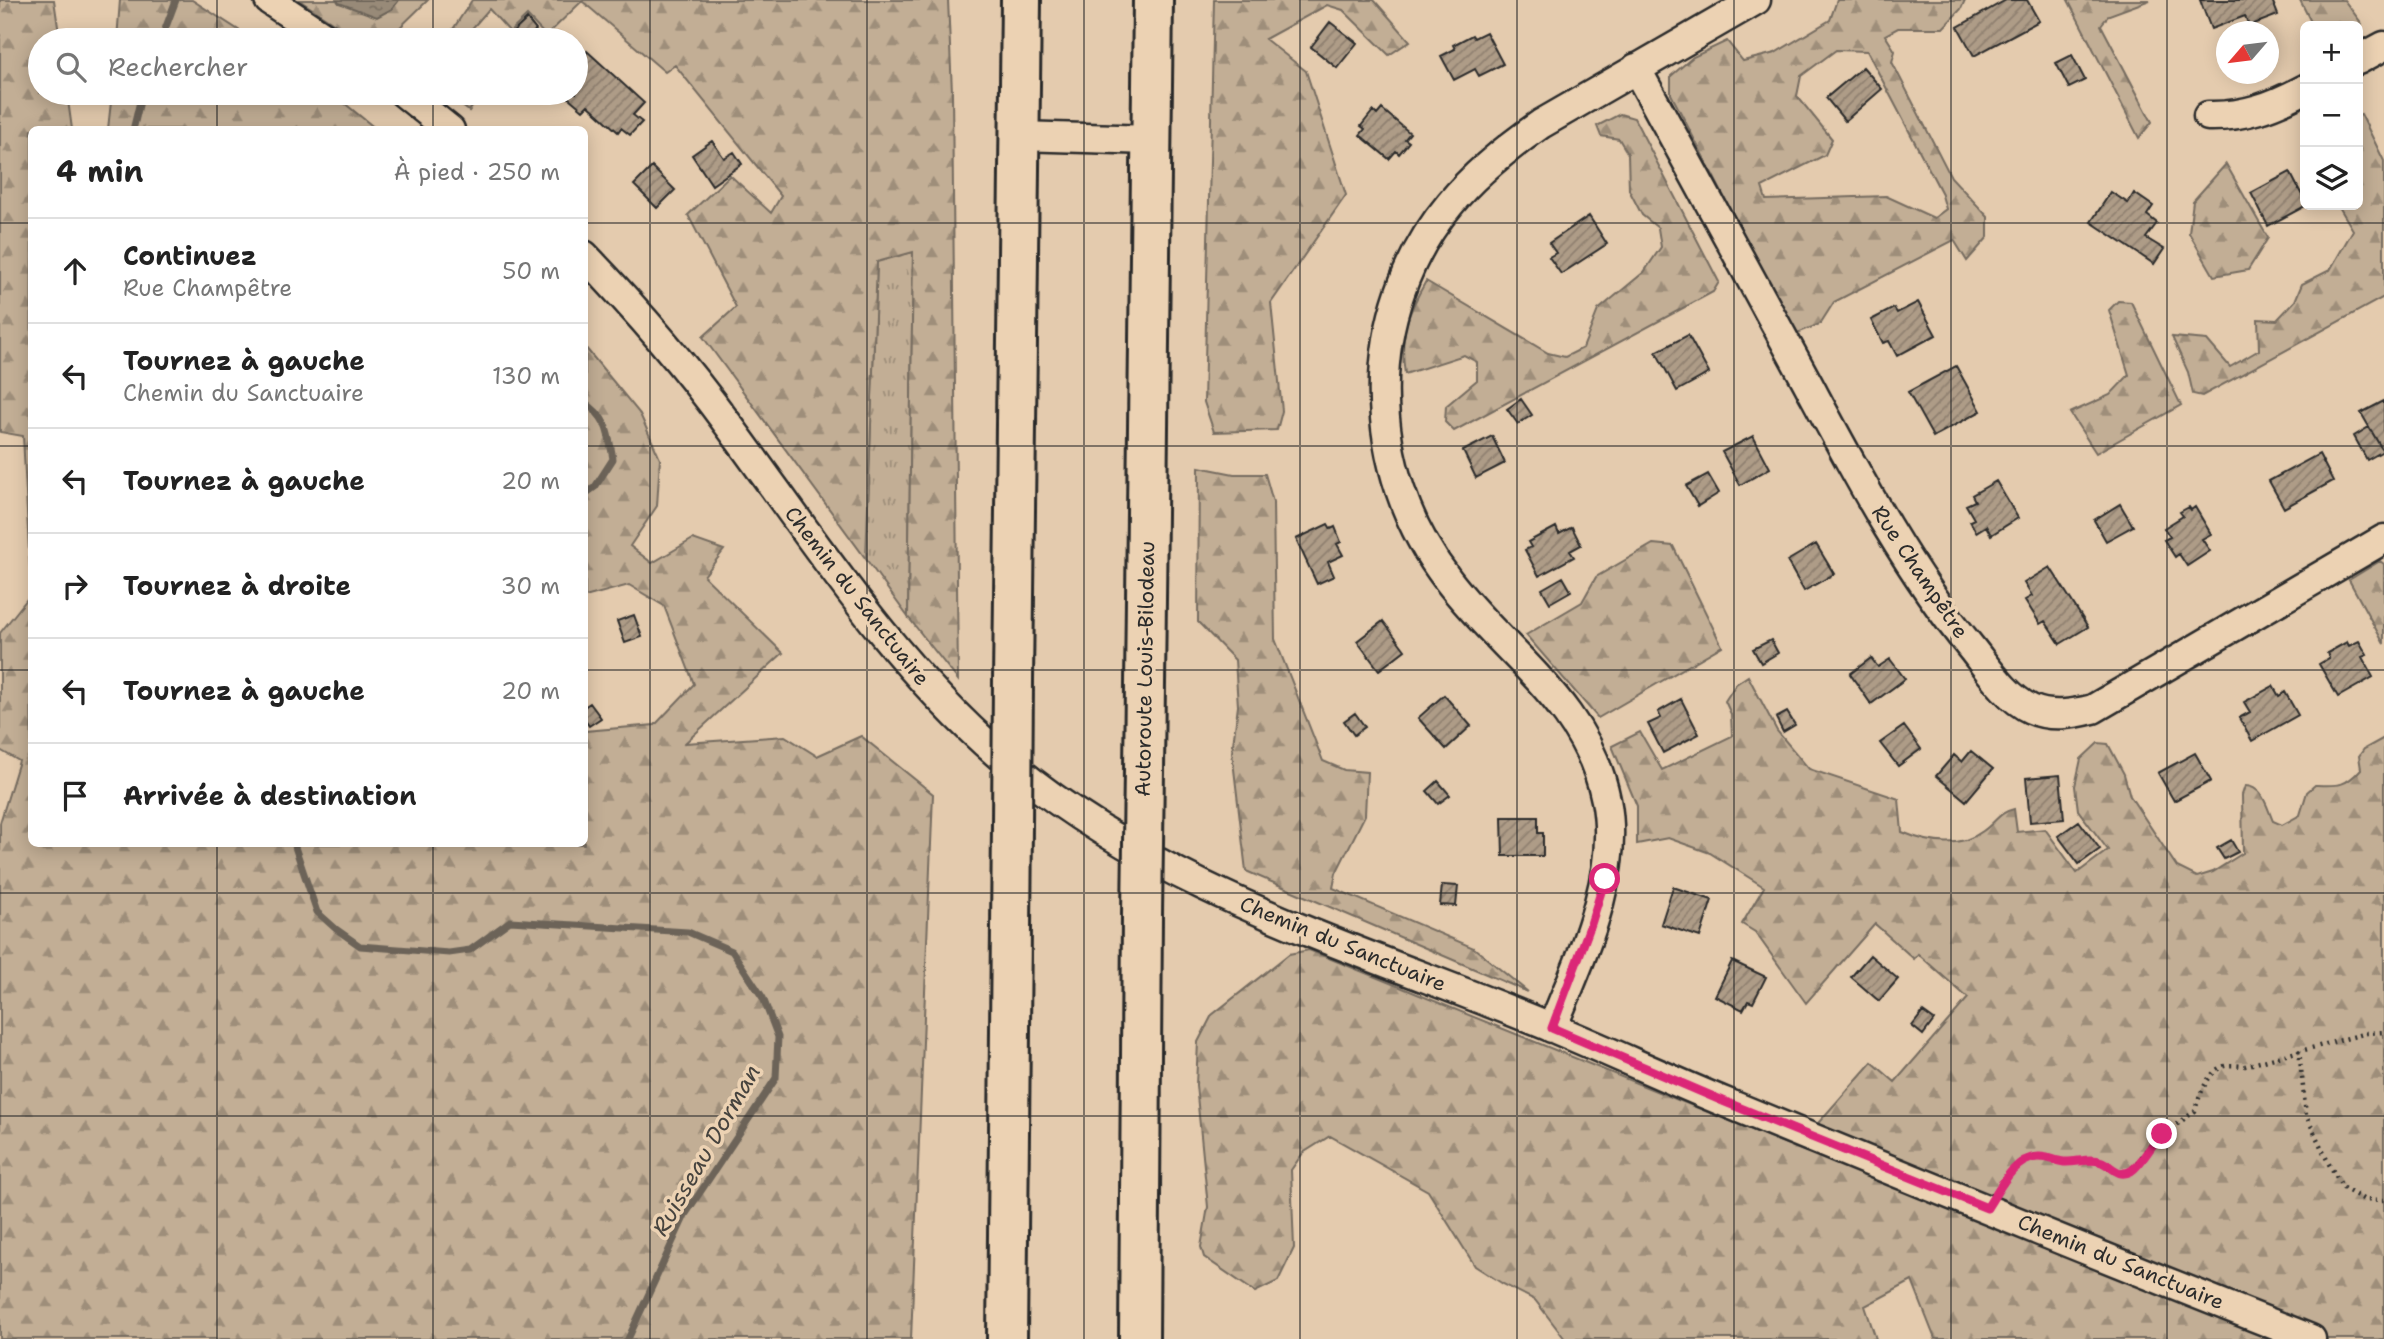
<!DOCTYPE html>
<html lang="fr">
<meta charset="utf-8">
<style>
:root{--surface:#fff;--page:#f6f6f6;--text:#222;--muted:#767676;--line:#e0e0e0}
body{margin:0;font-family:"Shantell Sans",sans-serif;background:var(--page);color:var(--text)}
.controls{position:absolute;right:21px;top:21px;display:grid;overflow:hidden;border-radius:10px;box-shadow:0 4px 18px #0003}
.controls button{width:63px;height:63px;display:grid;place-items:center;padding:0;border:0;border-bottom:2px solid var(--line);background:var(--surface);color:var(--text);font:35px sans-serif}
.compass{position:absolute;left:2216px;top:21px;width:63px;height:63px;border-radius:50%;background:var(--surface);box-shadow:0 4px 18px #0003;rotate:242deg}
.stop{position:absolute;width:21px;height:21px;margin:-16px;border:5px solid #db2777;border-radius:50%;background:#fff}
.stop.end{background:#db2777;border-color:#fff;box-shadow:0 2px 7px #0008}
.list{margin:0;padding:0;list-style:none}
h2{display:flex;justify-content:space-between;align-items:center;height:91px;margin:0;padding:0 28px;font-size:30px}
h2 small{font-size:23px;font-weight:400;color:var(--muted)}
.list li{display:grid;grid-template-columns:46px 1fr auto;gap:21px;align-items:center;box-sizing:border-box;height:105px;padding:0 28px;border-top:2px solid var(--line)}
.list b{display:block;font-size:26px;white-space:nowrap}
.list p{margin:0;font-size:23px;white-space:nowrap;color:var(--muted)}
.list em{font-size:23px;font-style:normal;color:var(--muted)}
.icon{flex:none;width:38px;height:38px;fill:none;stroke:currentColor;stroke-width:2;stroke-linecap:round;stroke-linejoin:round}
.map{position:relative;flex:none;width:2384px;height:1339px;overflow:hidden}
.search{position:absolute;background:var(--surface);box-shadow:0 4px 18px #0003;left:28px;top:28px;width:560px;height:77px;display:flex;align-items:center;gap:18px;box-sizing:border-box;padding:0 24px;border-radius:38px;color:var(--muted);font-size:26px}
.panel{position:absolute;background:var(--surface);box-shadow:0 4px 18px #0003;left:28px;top:126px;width:560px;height:721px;border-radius:10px}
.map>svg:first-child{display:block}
.grass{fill:url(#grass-tufts);stroke:#766c60;stroke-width:2}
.forest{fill:url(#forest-firs);stroke:#766c60;stroke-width:2;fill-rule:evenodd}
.water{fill:url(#water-ripples);stroke:#6c6459;stroke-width:2}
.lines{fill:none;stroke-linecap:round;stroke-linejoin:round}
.stream{stroke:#6c6459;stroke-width:7}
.building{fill:url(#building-hatch);stroke:#2b2b2b;stroke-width:2}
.minor-casing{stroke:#2b2b2b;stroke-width:33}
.highway-casing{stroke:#2b2b2b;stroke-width:44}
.path{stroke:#2b2b2b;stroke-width:4.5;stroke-dasharray:2 5;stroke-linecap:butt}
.minor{stroke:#ecd2b3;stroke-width:28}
.highway{stroke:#ecd2b3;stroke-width:38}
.highway-bridge-casing{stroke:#2b2b2b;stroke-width:44;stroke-linecap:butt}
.highway-bridge{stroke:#ecd2b3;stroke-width:38}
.route{stroke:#db2777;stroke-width:9}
.grid{fill:none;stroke:#2b2b2b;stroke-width:2;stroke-opacity:0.55}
.labels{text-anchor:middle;stroke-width:7;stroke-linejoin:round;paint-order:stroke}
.street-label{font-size:21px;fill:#2b2b2b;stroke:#ecd2b3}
.water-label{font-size:23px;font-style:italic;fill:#46433e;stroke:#ecd2b3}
</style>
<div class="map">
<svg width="2384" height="1339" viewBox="0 0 2384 1339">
<defs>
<pattern id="grass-tufts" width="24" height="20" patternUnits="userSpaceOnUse" patternTransform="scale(1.75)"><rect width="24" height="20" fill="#c2ae95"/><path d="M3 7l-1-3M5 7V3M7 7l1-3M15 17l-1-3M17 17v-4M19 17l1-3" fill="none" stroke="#9e8e7a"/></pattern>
<pattern id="forest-firs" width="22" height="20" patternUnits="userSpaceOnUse" patternTransform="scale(1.75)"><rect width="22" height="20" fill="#c2ae95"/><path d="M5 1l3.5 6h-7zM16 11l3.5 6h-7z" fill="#9e8e7a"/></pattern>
<pattern id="water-ripples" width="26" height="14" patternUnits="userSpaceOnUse" patternTransform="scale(1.75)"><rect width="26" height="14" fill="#988a78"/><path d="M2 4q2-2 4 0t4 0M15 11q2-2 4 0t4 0" fill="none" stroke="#7c7163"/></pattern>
<pattern id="building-hatch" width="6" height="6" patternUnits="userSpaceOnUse" patternTransform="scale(1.75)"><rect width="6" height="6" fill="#ae9c87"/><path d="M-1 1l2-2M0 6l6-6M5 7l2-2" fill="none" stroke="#8e7f6f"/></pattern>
</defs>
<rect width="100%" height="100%" fill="#e4cbae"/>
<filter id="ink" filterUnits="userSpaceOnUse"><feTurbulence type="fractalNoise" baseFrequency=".0143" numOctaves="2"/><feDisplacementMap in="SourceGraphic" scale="14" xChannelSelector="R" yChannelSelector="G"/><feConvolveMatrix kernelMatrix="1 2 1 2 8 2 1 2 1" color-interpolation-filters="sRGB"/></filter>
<g filter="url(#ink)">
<path class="grass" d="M913,252L908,617L866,559L877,261Z"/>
<path class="forest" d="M0,0H54L60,40H40V93H67L72,129L32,130L31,588L23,436L0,432Z
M120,0H192L254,40H117Z
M299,0H337L339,3L392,9L399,0H428L387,40H359Z
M472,0H948L952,92L958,680L908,617L913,252L877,262L866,559L703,337L736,307L688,215L730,175L771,213L781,196L675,65L665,72L582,1L546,36L527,16L510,32L489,9L462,40H446Z
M1214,0H1374L1410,41L1389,55L1343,10L1327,5L1265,39L1306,71L1346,195L1271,303L1282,411L1277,430L1214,432L1204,402Z
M1837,0H1965L1961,9L1943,28H1898L1885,35L1895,51L1892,62L1951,177L1988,217V237L1967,261L1954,240L1834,302L1820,324L1795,334L1671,94V76L1693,57L1727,41L1743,61L1775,53L1830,20ZM1836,50L1867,51L1941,192L1946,209L1934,218L1886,196L1766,200L1762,187L1825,155L1832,139L1797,96L1801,76Z
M2068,0H2150L2109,15L2101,25L2152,122L2139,138Z
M2300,0H2344L2362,24L2358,33V26H2313Z
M112,93H332L376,129H108Z
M445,93H483L469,111Z
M1620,114L1634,118L1719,282L1713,292L1454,431L1445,422L1446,406L1477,380V362L1464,355L1405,374C1399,335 1407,314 1426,281L1548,353L1565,357L1583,348L1598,310L1644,272L1661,247L1658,228L1642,215L1629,190L1628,154L1619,139L1601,136L1597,126Z
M2361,114L2384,161V297L2202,396L2193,394L2188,372L2172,337L2207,340L2230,367L2259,350L2258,319L2277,320L2295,301L2302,284L2330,270L2353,230L2338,205H2358V115Z
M2226,164L2268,238L2248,270L2214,276L2189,233L2193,201Z
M2118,301L2131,302L2181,405L2096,453L2070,413L2110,395L2129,375L2109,310Z
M585,347L640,414L660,459L657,506L630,546L652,563L693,539L724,550L704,576L783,653L685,743L785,736L817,756L861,736L933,794L911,1339H0V823L19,761L0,750V633L31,594L32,844H584L585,731L655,725L694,684L664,606L629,585L585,597Z
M1199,467L1234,474H1265L1273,502L1275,639L1323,761L1344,770L1367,772L1365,815L1336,873L1333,888L1474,948L1528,992L1246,871L1232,752L1238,706L1235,660L1198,622Z
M1653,544L1673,546L1722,646L1598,718L1526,635L1582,602L1596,577Z
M2380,561L2384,564V644L2349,580Z
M1748,676L1777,731L1809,769L1899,799L1902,832C1928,843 1959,849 1983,831C1995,823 1999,812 2014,809L2017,832L2045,829L2077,873L2108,850L2078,810L2075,786L2081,759L2098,743L2108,744L2124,774L2130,796L2177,867L2197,877L2213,872L2243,853L2242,795L2245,786C2263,786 2267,808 2273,821L2282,825L2300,815L2307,792L2315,785C2338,786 2345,787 2361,769L2359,756L2364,749L2384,738V1339H1935L1912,1281L1865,1306L1876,1339H1565L1535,1300L1503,1284L1475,1266L1428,1191L1330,1136L1303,1153L1291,1170L1294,1248L1278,1281L1255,1292L1204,1257L1201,1247L1208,1207L1196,1085L1198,1042L1212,1015L1289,954L1309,950L1806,1152L1819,1122L1872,1062L1895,1082L1968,998L1918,954L1914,959L1875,924L1806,1003L1755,932L1742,924L1764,887L1710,853L1668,838L1637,844V806L1612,746L1640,732L1662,770L1732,736L1731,714L1725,701L1736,684Z"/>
<path class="water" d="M337,0H399L392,9L377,17L339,3Z"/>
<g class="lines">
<path class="stream" d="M161,40L176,0
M133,130L142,93
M584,402C608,418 608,432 613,459L595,487L584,495
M294,844L317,912L336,929L360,946L449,953L470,950L510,921L688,932L732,951L763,998L778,1037L776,1078L685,1215L628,1339"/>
</g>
<path class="building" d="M2006,0H2027L2039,21L1974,56L1958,27Z
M2200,0H2272L2278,15L2249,26L2245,16L2211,29Z
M527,19L536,30L530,35L535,40H517L511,34Z
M1330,22L1357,43L1337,68L1311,47Z
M1486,32L1503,64L1479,76L1475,69L1454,80L1441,56L1455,49L1453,45L1472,35L1474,38Z
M587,51L644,103L633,115L642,122L630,135L621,128L618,132L588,105L583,110L563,93H576V63Z
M2072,55L2085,80L2069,88L2056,63Z
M1863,67L1882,89L1845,121L1826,98Z
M1382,109L1410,133L1405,139L1409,142L1399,154L1396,151L1389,159L1360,135L1365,129L1361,126L1373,111L1377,115Z
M712,141L724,158L734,152L742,164L712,185L692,155Z
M652,167L675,190L657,208L634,185Z
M2290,172L2307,205L2268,226L2251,193Z
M2111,192L2128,203L2134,193L2153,206L2147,215L2157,223L2146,238L2164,249L2154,264L2091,222Z
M1589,216L1607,244L1561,274L1549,257L1556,253L1549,243Z
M1918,302L1936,335L1897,356L1889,341L1883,343L1871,320L1894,308L1897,313Z
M1688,335L1709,373L1677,391L1656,352Z
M1956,366L1981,411L1933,437L1908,392Z
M1521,399L1532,415L1518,424L1507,409Z
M2384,401V451H2383L2361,413Z
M2369,427L2383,451L2367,460L2354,436Z
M1492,436L1505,463L1476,478L1463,451Z
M1753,436L1770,468L1740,485L1722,452Z
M2319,454L2333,481L2284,508L2269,481Z
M1708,474L1719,493L1698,506L1686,486Z
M1996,481L2018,518L1991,535L1986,526L1976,532L1970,521L1974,519L1966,505L1975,501L1972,495Z
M2120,504L2133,526L2106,541L2094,520Z
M2189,507L2191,510L2195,507L2211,534L2202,539L2210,551L2187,566L2179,554L2175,557L2164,540L2170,537L2164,528L2183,516L2180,512Z
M1328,524L1331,529L1335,527L1341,542L1337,544L1343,555L1328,562L1334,576L1317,584L1296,539Z
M1556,527L1559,534L1572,527L1581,545L1570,551L1574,557L1539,576L1525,550L1531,547L1528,542Z
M1816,544L1834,574L1804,591L1787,561Z
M2050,567L2088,627L2060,644L2045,621L2040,624L2025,600L2032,596L2024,583Z
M1563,577L1571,591L1550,603L1542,589Z
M634,615L642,637L625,643L617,621Z
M1383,621L1405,650L1379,670L1357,641Z
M1771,640L1778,653L1761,663L1753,649Z
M2359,641L2367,655L2362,657L2373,677L2338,697L2319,664L2329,658L2327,653L2347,642L2349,646Z
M1871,658L1878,667L1890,659L1905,679L1871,704L1850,674Z
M2273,686L2279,696L2285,692L2298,715L2252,741L2239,718L2250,712L2244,702Z
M1444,695L1471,726L1446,749L1418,718Z
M1681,699L1699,734L1663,753L1648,724L1661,718L1658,712Z
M590,703L601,718L589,726L584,719V707Z
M1787,712L1795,725L1783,732L1776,718Z
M1355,713L1365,727L1354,735L1344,721Z
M1904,726L1921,749L1898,766L1880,743Z
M1971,751L1993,769L1966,801L1936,776L1954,755L1962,762Z
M2195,753L2211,781L2174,801L2158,773Z
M2060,775L2064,819L2030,822L2026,778Z
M1438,781L1450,795L1438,804L1427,791Z
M1502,817H1538V833H1543V856H1503Z
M2079,821L2100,849L2079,864L2058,836Z
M2231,840L2238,852L2224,859L2217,848Z
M1442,885L1458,886L1456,906L1440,905Z
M1673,887L1712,900L1700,937L1661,924Z
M1870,955L1898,979L1879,1001L1851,977Z
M1732,961L1766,977L1753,1003L1748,1001L1743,1010L1715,996Z
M1923,1012L1934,1020L1923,1035L1912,1026Z"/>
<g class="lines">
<g class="minor-casing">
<path id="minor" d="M269,0L329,40
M2358,60L2384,46
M1636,68C1692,172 1749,276 1806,380C1856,473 1905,567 1972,649C1988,669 2007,698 2031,709C2051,718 2073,714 2093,709L2384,539
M404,93L450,130
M2208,116C2244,117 2273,106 2305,89
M1019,136L1151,140
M584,255C635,308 684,364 727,423C813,539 890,661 1000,756C1158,892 1363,949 1553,1028C1611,1052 1668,1079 1727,1103C1921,1183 2116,1263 2311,1339
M1552,1028C1580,959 1621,875 1606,800C1587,703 1504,654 1448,580C1364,471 1360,311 1450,204C1476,172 1508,147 1541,124L1756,0"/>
</g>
<g class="highway-casing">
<path id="highway" d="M1013,681L1021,0
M1144,770L1153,0
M1007,1339L1012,825
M1139,1339L1142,915"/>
</g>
<path class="path" d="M2299,1050L2306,1115L2329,1164L2343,1188L2363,1199L2384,1200
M1999,1190L2015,1167L2026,1159L2036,1157L2066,1162L2092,1160L2102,1162L2115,1171L2122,1173L2131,1171L2152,1143L2195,1111C2198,1098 2208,1072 2222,1067C2228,1064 2238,1066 2245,1066L2367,1033L2384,1032"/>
<use href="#minor" class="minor"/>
<use href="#highway" class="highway"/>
<g class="highway-bridge-casing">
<path id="highway-bridge" d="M1012,825L1013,681
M1142,915L1144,770"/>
</g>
<use href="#highway-bridge" class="highway-bridge"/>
</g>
</g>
<g class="lines" filter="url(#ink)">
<path class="route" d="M1605,879L1591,924L1552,1028L1723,1101L1987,1208C1999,1190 2013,1158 2038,1157C2047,1156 2055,1161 2064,1162C2076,1163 2090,1157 2102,1162C2112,1166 2118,1178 2131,1171C2142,1164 2151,1144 2162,1134"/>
</g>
<path class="grid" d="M217,0V40M433,0V40M650,0V1339M867,0V1339M1084,0V1339M1300,0V1339M1517,0V1339M1734,0V1339M1951,0V1339M2167,0V1339M217,93V130M433,93V130M0,223H32M584,223H2384M0,446H32M584,446H2384M0,670H32M584,670H2384M217,844V1339M433,844V1339M0,893H2384M0,1116H2384"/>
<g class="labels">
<g class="street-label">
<text transform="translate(1920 572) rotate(56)" y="7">Rue Champêtre</text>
<text transform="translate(857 596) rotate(52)" y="7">Chemin du Sanctuaire</text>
<text transform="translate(1145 669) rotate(-89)" y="7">Autoroute Louis-Bilodeau</text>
<text transform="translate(1343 944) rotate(22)" y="7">Chemin du Sanctuaire</text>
<text transform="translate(2121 1262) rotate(22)" y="7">Chemin du Sanctuaire</text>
</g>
<g class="water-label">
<text transform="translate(706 1150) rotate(-60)" y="8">Ruisseau Dorman</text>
</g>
</g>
</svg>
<div class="controls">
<button>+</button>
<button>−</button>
<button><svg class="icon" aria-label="layers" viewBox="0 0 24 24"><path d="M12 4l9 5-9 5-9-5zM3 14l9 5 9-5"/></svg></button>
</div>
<svg class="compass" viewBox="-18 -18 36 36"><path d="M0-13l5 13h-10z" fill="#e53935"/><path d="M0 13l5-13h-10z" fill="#767676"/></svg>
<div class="stop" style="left:1605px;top:879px"></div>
<div class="stop end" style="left:2162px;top:1134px"></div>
<div class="search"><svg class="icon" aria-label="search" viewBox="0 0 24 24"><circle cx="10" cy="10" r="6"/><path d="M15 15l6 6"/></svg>Rechercher</div>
<section class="panel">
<h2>4 min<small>À pied · 250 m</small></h2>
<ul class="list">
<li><svg class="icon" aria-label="ahead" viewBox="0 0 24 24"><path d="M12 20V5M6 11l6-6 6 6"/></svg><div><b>Continuez</b><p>Rue Champêtre</p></div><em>50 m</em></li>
<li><svg class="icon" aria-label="left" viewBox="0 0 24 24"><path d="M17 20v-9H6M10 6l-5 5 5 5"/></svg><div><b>Tournez à gauche</b><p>Chemin du Sanctuaire</p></div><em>130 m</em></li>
<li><svg class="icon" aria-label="left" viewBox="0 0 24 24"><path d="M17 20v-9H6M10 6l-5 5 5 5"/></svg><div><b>Tournez à gauche</b></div><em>20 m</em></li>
<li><svg class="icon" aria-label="right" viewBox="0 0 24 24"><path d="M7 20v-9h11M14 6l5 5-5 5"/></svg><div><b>Tournez à droite</b></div><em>30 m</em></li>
<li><svg class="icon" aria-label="left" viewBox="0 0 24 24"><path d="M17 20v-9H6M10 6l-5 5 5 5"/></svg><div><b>Tournez à gauche</b></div><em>20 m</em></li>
<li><svg class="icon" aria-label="arrive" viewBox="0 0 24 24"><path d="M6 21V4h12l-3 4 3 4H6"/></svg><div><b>Arrivée à destination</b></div></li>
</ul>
</section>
</div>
